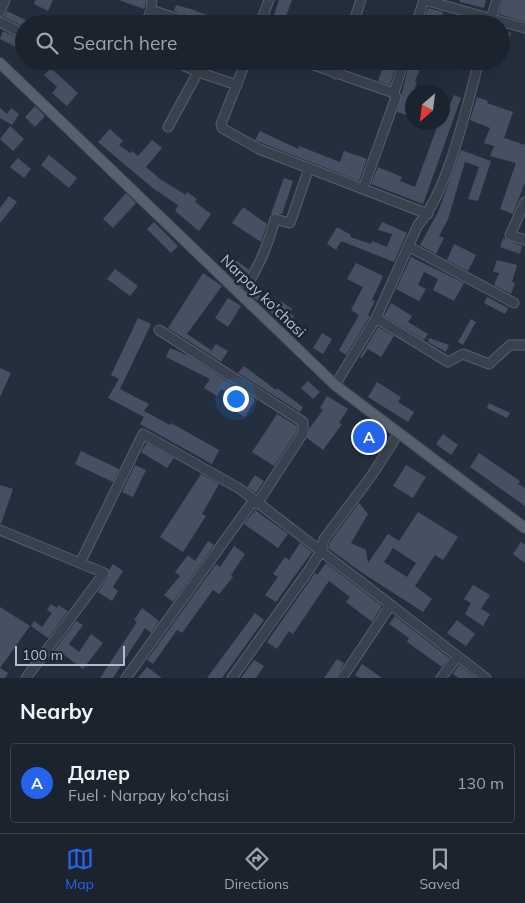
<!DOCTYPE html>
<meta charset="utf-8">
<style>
:root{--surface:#1b232e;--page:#282f3a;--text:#f1f3f6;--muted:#a0a4aa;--line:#39404a;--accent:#2563eb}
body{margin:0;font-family:Mulish,sans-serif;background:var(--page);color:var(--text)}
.compass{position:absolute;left:405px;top:85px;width:45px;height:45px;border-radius:50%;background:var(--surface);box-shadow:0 5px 20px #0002;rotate:208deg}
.scale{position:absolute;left:15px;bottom:12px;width:110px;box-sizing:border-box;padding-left:5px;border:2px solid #b4bcc9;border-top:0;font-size:14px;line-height:18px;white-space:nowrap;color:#b4bcc9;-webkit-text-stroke:4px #1d2633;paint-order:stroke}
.you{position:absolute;left:235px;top:398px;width:18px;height:18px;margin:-12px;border:4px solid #fff;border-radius:50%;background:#1a73e8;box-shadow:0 0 0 8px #1a73e833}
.badge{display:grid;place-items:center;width:32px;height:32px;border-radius:50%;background:var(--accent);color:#fff;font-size:16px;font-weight:700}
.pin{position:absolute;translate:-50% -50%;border:2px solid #fff;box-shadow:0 1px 5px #0006}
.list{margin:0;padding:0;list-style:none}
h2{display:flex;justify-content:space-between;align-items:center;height:65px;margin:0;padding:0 20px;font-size:21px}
h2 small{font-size:16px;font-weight:400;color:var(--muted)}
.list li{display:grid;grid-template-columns:32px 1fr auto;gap:15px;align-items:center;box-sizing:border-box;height:80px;margin:0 10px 10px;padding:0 10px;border:1px solid var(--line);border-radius:5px}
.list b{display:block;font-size:19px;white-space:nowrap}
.list p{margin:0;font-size:16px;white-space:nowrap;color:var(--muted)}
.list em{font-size:16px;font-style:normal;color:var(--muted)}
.icon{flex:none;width:28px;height:28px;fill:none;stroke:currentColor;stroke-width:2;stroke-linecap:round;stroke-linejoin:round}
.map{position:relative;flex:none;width:525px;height:678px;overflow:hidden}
.search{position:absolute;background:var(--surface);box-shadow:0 5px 20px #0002;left:15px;right:15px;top:15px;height:55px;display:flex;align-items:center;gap:12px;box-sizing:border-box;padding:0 18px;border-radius:28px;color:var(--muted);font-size:19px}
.sheet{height:155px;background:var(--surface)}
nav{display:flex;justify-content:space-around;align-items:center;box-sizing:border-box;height:70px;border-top:1px solid var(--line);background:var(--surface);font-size:14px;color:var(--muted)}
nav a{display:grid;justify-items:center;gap:2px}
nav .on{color:var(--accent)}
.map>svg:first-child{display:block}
.building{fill:#455162;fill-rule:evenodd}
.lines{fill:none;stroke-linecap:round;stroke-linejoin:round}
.minor-casing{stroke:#565f6c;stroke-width:11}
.major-casing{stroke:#414a57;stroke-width:12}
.minor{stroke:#38414e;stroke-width:9}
.major{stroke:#56606e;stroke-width:10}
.labels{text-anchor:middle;stroke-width:5;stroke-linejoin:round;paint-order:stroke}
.street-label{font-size:15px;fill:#b4bcc9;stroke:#1d2633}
</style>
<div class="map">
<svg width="525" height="678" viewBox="0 0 525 678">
<rect width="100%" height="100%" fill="#242f3e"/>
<path class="building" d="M35,0H53L48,11L34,4Z
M119,0H146L145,6L144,9Z
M279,0H292L283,24H271Z
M460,0H486L484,8L460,2Z
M503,0H525V22L499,14Z
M176,5L191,9L231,24H209L174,11Z
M428,8L443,12L439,24H423Z
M7,11L34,24H24V27L4,17Z
M501,30L511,33L503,61H501Z
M3,31L24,40V51L0,39Z
M385,61L397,62L390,85L378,81Z
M410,61H432L428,69L422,65L415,81L417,82L409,104L412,105V117L397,112Z
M51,68L78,93L67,106L52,93L57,87L44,75Z
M454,95L461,98L423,204L371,184L378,167L402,177L400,181L415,187L439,122H442Z
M477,97L488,101L487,103L513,112L504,138L525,145V182L513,214L500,209L516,163L490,156L494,146L484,143L490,128L470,120Z
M35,106L45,116L35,127L25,117Z
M0,108L7,114L11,108L19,114L12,125L0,118Z
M10,126L24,139L13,151L0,139Z
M110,129L123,141L119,145L130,153L132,151L138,156L152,140L162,148L146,167L160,179L186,195L187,192L197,199L195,202L211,214L199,231L175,211L178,205L154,189L98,142Z
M260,131L298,149L299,146L340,162L344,151L367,159L359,181L262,143L255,140Z
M461,150L491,161L478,201L468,199L479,167L465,162L448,219L439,236L444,238L436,254L420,245L438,212Z
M49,155L77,178L69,188L41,165Z
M18,158L31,169L24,178L10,167Z
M284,178L293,181L282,214H271Z
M126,193L136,203L113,228L103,219Z
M9,196L17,202L0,223V208Z
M243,207L267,224L261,242L232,223Z
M154,222L178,246L171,253L147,229Z
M382,222L407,233L394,262L341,241L336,250L327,244L337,227L351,235L350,237L371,244L372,241L387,247L392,234L378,230Z
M503,238L522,246L520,254L500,247Z
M454,244L476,255L468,271L447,260Z
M411,257L464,283L454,301L433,290L438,279L424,272L418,285L426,289L419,301L396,289Z
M235,259L249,270L242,280L227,267Z
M497,260L517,265L512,282L515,283L511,294L494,285L499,273L493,272Z
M356,263L383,276L372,300L375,301L368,315L370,316L346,355L339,350L359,315L351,310L363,287L347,279Z
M115,269L138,286L130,296L107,279Z
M203,273L222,286L187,334L211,350L209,354L168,328Z
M252,289L275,309L281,301L292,309L289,313L294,316L291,320L302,328L297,336L249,293Z
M487,297L508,308L505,314L484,303Z
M228,298L241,306L228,327L215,318Z
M391,303L412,316L408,322L428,334L424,340L384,316Z
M138,318L151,324L120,389L149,404L144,411L170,425L171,423L219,450L212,464L140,424L144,417L108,398L119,379L111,375Z
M471,319L476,322L463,345L458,342Z
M378,327L394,336L381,357L368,349L362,358L360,357Z
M322,333L332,339L323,354L313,348Z
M429,338L449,345L446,352L428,342Z
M216,344L228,351L221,362L209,354Z
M170,348L189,356L252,397L255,400L245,417L235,411L241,402L221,389L217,396L204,388L210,379L166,357Z
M244,366L276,390L277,388L303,407L300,412L238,373Z
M0,368L11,373L0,397Z
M308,381L320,392L313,399L301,388Z
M377,382L401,397L398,402L414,412L408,422L368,397Z
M327,396L348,409L339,423L342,424L323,450L307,438L309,429L323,410L320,408Z
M489,403L510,413L507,418L487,408Z
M277,414L297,426V431L274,466L252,452Z
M443,434L458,445L451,455L436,444Z
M147,443L174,458L167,468L141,452Z
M81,451L119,469L113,482L75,464Z
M479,453L520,481L518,484L525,488V506L470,467Z
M135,465L146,470L133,497L122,492Z
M406,465L426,477L413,498L393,486Z
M201,474L219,484L202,514L206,516L183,552L160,537Z
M255,475L264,481L256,493L247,487Z
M0,485L13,489L1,524L0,523Z
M359,503L368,514L351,543L366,550L368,563L388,534L399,541L418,512L458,537L443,560L435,555L415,586L432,599L423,612L361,572L328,548L330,542ZM393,548L416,563L407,577L384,562Z
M255,510L288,534L278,548L244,524Z
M208,541L214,545L173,602L164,595L180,576L175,572L188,555L195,561Z
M521,542L525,545V563L513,554Z
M300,543L312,552L276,602L265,595L278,577L273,574L285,557L289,560Z
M234,546L245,554L231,575L233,577L219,594L213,590L182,633L177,630L153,664L147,660L216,564L220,567Z
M326,563L382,606L372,622L346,602L350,597L329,581L293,634L289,631L277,649L267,642L315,573L317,575Z
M113,564L123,571L113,587L118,591L112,601L98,592L109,576V570Z
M473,585L490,595L481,609L490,614L483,626L465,614L471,603L464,599Z
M51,604L57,608L58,605L68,611L48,638L31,626L34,621L42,627L52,613L47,610Z
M0,607L30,626L0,668L8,673L5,678H0Z
M142,608L159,621L151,633L145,628L113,678H100L137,622L134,620Z
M255,613L264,620L222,678H207Z
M395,616L449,658L442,667L407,642L409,638L389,624Z
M457,620L475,634L466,646L447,633Z
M76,621L83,625L69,644L79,652L91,634L103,643L83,669L63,654L57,663L49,658Z
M337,659L344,663L336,678H324Z
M254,660L264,666L256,678H241Z
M362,664L382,678H360L355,675Z
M459,665L476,678H459L453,674Z
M147,667L162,678H138Z"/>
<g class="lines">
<g class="minor-casing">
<path id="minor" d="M152,0L151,10L194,24
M424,0L525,28
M0,12L5,0
M0,22L24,34
M146,24L151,10
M260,24L269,0
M353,24L361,0
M416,24L424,0
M489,24L497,0
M173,61L198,72
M246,61L221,124L222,128L259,149L428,214
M302,61L394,93L404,61
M336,74L340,61
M168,127L198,72L237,85
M363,189L396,97L394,93
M525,202L510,235L525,240
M408,246L514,303
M240,294C257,273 268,245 275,219L290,223L309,168
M376,318L448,362L463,354L489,364L510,345H525
M159,330L303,422V433L257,504
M335,385L376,318L418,225C448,192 467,105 479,61
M0,530L80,563L143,434L240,489L486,678
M26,678L104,573L80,563
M126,678L253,501
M232,678L309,570L321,551L324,539L372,475L398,434
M342,678L390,606
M441,678L457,657"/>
</g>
<g class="major-casing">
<path id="major" d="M0,63L335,385L525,528"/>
</g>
<use href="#minor" class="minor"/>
<use href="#major" class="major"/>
</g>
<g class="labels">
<g class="street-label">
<text transform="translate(263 296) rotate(44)" y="5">Narpay ko'chasi</text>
</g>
</g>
</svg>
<svg class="compass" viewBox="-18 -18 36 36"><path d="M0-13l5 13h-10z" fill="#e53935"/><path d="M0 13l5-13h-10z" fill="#a0a4aa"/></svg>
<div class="scale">100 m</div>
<div class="you"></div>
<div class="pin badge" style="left:369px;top:437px">A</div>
<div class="search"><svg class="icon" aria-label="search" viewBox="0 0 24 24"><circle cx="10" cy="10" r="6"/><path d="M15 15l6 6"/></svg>Search here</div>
</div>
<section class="sheet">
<h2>Nearby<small></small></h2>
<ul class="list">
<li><span class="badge">A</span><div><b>Далер</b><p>Fuel · Narpay ko'chasi</p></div><em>130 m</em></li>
</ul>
</section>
<nav>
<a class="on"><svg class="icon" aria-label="map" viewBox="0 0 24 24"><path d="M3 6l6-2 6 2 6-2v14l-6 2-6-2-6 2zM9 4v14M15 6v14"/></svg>Map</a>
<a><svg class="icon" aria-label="directions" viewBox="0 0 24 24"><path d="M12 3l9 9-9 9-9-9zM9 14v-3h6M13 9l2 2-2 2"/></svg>Directions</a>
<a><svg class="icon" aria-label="saved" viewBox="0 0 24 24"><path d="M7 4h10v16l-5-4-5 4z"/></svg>Saved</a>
</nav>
